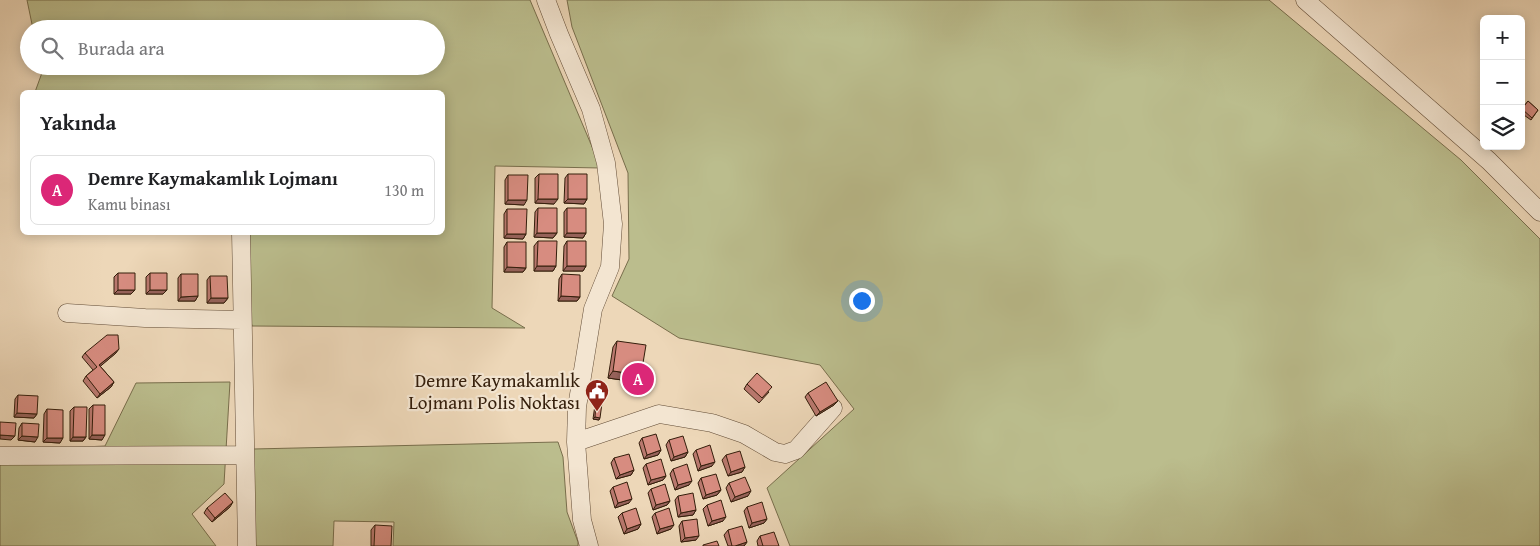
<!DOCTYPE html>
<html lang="tr">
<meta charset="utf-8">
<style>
:root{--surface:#fff;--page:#f6f6f6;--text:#202124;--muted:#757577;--line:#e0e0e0;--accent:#db2777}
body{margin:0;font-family:"Gentium Book Plus",serif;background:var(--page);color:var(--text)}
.controls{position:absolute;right:15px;top:15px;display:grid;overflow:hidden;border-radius:8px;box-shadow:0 2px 12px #0003}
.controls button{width:45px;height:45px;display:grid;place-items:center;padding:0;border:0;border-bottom:1px solid var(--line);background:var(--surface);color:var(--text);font:25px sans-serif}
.you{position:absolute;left:861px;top:300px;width:18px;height:18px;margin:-12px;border:4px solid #fff;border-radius:50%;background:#1a73e8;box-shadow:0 0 0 8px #1a73e833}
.badge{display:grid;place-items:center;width:32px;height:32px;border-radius:50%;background:var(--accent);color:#fff;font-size:16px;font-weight:700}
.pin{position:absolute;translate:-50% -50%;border:2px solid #fff;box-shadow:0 1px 5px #0006}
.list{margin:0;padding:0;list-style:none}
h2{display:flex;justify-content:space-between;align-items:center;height:65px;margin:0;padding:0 20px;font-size:21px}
h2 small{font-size:16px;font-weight:400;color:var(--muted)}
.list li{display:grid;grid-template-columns:32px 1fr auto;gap:15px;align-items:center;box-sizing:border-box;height:70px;margin:0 10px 10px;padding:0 10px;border:1px solid var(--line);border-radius:8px}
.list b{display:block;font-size:19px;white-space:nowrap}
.list p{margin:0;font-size:16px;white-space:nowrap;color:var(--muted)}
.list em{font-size:16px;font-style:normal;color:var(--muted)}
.icon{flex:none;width:28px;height:28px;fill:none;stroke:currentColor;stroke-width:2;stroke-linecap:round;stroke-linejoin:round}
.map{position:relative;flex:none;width:1540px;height:546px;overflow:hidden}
.search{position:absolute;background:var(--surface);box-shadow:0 2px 12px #0003;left:20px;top:20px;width:425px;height:55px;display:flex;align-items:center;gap:12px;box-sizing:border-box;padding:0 18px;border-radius:28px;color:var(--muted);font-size:19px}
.panel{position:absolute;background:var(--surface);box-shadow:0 2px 12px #0003;left:20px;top:90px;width:425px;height:145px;border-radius:8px}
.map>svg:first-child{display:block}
.green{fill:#bbbd8d;stroke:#786e4c}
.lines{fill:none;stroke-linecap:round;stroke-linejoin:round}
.minor-casing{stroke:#624c36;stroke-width:19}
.minor{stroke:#f3e5d1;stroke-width:18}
.wall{fill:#b9786e;stroke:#341e0b}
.shaded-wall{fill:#96625a;stroke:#341e0b}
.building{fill:#d78c80;stroke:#341e0b}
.labels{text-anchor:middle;stroke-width:4.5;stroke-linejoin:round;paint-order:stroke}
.poi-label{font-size:19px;fill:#341e0b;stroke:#f3e5d1;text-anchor:end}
</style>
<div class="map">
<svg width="1540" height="546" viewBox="0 0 1540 546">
<rect width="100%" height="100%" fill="#edd7b8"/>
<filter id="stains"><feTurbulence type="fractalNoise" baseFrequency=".004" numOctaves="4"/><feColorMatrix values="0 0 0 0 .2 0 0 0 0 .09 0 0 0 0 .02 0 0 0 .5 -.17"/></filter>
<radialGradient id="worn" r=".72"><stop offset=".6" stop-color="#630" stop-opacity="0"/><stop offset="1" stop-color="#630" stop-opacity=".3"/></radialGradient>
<path class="green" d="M27,0H530L601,168L495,166L492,308L525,328L252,326L233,233L442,232V92H35L43,70L42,66H436V29H33Z
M567,0H1269L1461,160L1540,239V546H790L767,488L854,409L820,365L679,338L612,296L629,259L628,173L572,27Z
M230,382L224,484L192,514L216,546H0V451L105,446L136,383Z
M558,442L563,457L567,512L578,542V546H393L394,522L334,521L333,546H255L253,449Z"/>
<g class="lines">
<g class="minor-casing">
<path id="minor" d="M546,0L559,34L591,109L606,163L613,224L610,267L593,309L577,407L576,442L582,520L589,546
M1305,0L1489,161L1540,212
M241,232L247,546
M67,313L145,318L242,320
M576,442L659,414L712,423L744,434L775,452L785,454L796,450L833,408
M0,456L244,455"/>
</g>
<use href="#minor" class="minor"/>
</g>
<path class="wall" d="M1528,101L1538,110L1531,120L1521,113V110Z
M539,174L554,204L535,203V178Z
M568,174L587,199L584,204L564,203L565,178Z
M508,175L524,205L505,204V180Z
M538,208L557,233L553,238L534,237L535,212Z
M567,208L586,233L583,238L564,237V212Z
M507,209L526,234L523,239L504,238V214Z
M538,241L556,266L553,271H534V246Z
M567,241L586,266L583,271H563L564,246Z
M507,242L526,268L523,272H504V247Z
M118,273L135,290L131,294H114V277Z
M150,273L167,290L163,294H146V277Z
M181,274L198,296L195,301H178V278Z
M562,274L580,297L577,301H558L559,279Z
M210,276L228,298L224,303H207V280Z
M617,341L636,382L608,378L613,347Z
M85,353H116L100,366L114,382L111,387L97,398L83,381L86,376L93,370L82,357Z
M747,384L769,392L759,403L744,389Z
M808,393L834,405L816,416L805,397Z
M18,395L37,414L34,418L14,417L15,399Z
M596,402L599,420L593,419L595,405Z
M93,405L102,440L89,439V409Z
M74,407L86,437L83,441H70V411Z
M47,409L60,443L43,442L44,414Z
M22,423L35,442L18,440L19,428Z
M642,438L661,450L658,455L644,459L639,443Z
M669,440L688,452L685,457L671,461L666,445Z
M696,450L712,466L698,471L693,454Z
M726,455L745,467L742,472L728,476L722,460Z
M614,458L634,470L631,475L616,479L611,463Z
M646,464L666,476L663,480L648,485L643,468Z
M673,469L689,485L675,490L670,474Z
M701,478L721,490L717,495L703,499L698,483Z
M729,483L748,496L731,502L726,488Z
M613,487L629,503L615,508L610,491Z
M651,489L670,501L667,505L653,510L648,493Z
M678,496L696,510L693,515L678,517L675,500Z
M707,505L723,521L708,526L703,509Z
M230,507L212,522L204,513L207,508Z
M747,507L767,519L764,523L749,528L744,511Z
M622,513L641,524L638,529L624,534L618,517Z
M655,513L671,529L657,534L652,517Z
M682,521L696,540L681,542L679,526Z
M375,525L391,546H371V530Z
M728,530L747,542L744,546H728L724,535Z
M760,536L779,546H758L757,541Z"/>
<path class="shaded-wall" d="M538,199H558L554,204L535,203Z
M568,199H587L584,204L564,203Z
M508,200H527L524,205L505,204Z
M537,233H557L553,238L534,237Z
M567,233H586L583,238L564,237Z
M507,234H526L523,239L504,238Z
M537,266H556L553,271H534Z
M567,266H586L583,271H563Z
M507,267L526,268L523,272H504Z
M118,290H135L131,294H114Z
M150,290H167L163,294H146Z
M198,296L195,301H178L181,297Z
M561,296L580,297L577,301H558Z
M211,298H228L224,303H207Z
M119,349L116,353L96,370L99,365Z
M613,371L641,375L636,382L608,378Z
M114,382L111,387L97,398L100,394Z
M838,401L834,405L816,416L820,412Z
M17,413L37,414L34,418L14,417Z
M595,417L600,418L599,420L593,419Z
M0,435L15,436L11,440L0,439Z
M92,435H105L102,440L89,439Z
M22,436L38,437L35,442L18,440Z
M73,437H86L83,441H70Z
M47,438H63L60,443L43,442Z
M661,450L658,455L644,459L647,455Z
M688,452L685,457L671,461L674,457Z
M715,462L712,466L698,471L701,466Z
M745,467L742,472L728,476L731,472Z
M634,470L631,475L616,479L620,475Z
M666,476L663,480L648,485L651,480Z
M692,481L689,485L675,490L678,485Z
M721,490L717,495L703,499L706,495Z
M751,491L748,496L731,502L735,497Z
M632,499L629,503L615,508L618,503Z
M670,501L667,505L653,510L656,505Z
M233,502L230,507L212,522L215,518Z
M696,510L693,515L678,517L681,513Z
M726,517L723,521L708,526L712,521Z
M767,519L764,523L749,528L752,523Z
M641,524L638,529L624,534L627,529Z
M674,525L671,529L657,534L660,529Z
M699,536L696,540L681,542L685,538Z
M747,542L744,546H735Z"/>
<path class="building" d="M1528,101L1538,110L1532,118L1522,109Z
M539,174H558V199H538Z
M568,174H587V199H568Z
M508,175H528L527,200H508Z
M538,208H557V233H537Z
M567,208H586V233H567Z
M507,209H527L526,234H507Z
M538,241H557L556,266H537Z
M567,241H586V266H567Z
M507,242H526V268L507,267Z
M118,273H135V290H118Z
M150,273H167V290H150Z
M181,274H198V296L181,297Z
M562,274L580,275V297L561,296Z
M210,276H227L228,298H211Z
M107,335H118L119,349L99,365L114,382L100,394L86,376L97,367L85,353Z
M617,341L646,345L641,375L613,371Z
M757,373L772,387L762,398L747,384Z
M826,382L838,401L820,412L808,393Z
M18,395L38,396L37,414L17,413Z
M596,402L602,403L600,418L595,417Z
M93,405H105V435H92Z
M74,407H87L86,437H73Z
M47,409L63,410V438H47Z
M0,422L16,423L15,436L0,435Z
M22,423L39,424L38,437L22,436Z
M656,434L661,450L647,455L642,438Z
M683,436L688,452L674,457L669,440Z
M710,445L715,462L701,466L696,450Z
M740,451L745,467L731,472L726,455Z
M629,454L634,470L620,475L614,458Z
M661,459L666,476L651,480L646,464Z
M687,464L692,481L678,485L673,469Z
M716,474L721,490L706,495L701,478Z
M745,477L751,491L735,497L729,483Z
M627,482L632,499L618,503L613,487Z
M665,484L670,501L656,505L651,489Z
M225,493L233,502L215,518L207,508Z
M693,493L696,510L681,513L678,496Z
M721,500L726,517L712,521L707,505Z
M762,502L767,519L752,523L747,507Z
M636,508L641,524L627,529L622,513Z
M669,508L674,525L660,529L655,513Z
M697,519L699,536L685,538L682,521Z
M375,525L392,526L391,546H374Z
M742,526L747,542L735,546H732L728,530Z
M774,532L779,546H763L760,536Z
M717,541L719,546H703V545Z"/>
<defs>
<g id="civic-pin" transform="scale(1.25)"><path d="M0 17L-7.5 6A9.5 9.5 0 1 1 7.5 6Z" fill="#8f2418" stroke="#f3e5d1"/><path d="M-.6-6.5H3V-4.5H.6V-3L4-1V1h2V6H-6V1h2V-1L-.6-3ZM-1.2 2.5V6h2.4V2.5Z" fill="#fff"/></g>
</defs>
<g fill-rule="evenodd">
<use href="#civic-pin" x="597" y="391"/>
</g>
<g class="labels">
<g class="poi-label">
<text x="580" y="387">Demre Kaymakamlık<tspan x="580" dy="22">Lojmanı Polis Noktası</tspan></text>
</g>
</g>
<rect width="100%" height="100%" filter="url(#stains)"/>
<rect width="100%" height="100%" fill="url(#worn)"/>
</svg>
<div class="controls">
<button>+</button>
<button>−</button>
<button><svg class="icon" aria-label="layers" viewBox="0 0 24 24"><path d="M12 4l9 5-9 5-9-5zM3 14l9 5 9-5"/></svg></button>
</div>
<div class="you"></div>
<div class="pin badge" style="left:638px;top:379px">A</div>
<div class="search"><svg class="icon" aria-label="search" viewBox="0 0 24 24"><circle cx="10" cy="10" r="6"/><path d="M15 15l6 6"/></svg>Burada ara</div>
<section class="panel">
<h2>Yakında<small></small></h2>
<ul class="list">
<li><span class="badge">A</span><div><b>Demre Kaymakamlık Lojmanı</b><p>Kamu binası</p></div><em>130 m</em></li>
</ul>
</section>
</div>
